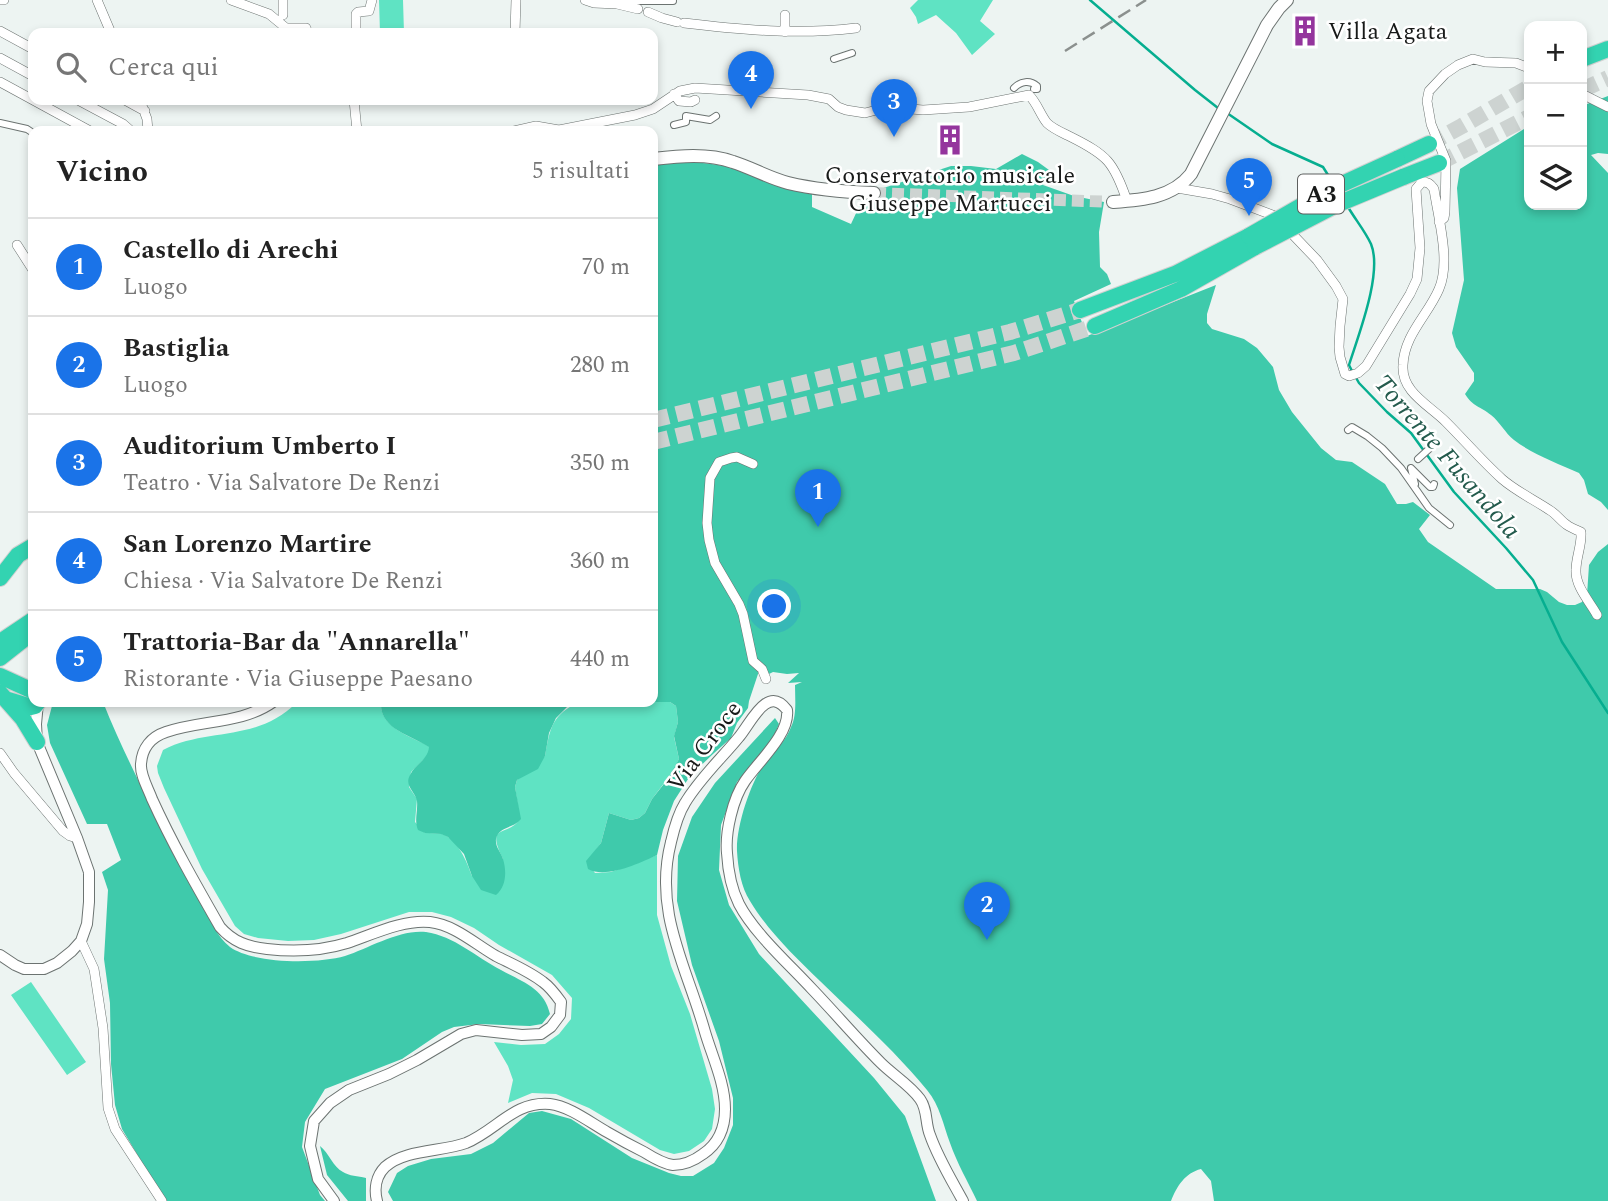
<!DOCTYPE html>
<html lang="it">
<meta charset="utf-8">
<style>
:root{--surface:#fff;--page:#f2f2f2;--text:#222;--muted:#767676;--line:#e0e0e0;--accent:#1a73e8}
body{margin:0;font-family:Spectral,serif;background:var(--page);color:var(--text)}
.controls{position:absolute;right:21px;top:21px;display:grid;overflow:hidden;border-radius:14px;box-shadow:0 4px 10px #0003}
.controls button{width:63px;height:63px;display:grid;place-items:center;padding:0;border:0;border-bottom:2px solid var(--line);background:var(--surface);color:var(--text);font:35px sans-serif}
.you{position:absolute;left:775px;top:607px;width:24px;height:24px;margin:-18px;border:5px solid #fff;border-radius:50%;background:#1a73e8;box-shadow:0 0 0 10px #1a73e833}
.badge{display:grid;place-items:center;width:46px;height:46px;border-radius:50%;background:var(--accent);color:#fff;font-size:23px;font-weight:700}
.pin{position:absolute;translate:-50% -58px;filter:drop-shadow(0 2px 4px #0008)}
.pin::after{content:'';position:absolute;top:37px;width:24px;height:21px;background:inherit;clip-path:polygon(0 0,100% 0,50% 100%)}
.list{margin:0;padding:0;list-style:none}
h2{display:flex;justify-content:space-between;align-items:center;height:91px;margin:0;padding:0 28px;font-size:30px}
h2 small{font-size:23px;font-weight:400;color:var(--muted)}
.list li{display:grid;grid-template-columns:46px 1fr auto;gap:21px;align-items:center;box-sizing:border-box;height:98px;padding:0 28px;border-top:2px solid var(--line)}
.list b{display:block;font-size:26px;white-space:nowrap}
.list p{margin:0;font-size:23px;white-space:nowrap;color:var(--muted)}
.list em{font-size:23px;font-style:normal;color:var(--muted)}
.icon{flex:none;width:38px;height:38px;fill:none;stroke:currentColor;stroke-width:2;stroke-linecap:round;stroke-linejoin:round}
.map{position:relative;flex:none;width:1608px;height:1201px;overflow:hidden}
.search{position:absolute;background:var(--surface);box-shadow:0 4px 10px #0003;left:28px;top:28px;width:630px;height:77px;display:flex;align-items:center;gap:18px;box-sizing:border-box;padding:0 24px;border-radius:14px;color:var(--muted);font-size:26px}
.panel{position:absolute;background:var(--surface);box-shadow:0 4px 10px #0003;left:28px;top:126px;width:630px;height:581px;border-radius:14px}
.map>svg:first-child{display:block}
.green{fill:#5fe3c3}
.forest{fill:#3fcaab}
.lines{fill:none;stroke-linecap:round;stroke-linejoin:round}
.stream{stroke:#06ae90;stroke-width:2.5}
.secondary-tunnel{stroke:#cdd3d1;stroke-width:12;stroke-dasharray:12 6;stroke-linecap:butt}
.motorway-tunnel{stroke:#cdd3d1;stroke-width:16;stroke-dasharray:16 8;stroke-linecap:butt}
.pedestrian-casing{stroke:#6c7371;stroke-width:8}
.minor-casing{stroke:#6c7371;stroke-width:10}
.tertiary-casing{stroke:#6c7371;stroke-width:12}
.secondary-casing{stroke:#6c7371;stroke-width:14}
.motorway-casing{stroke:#d1d1d1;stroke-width:18}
.pedestrian{stroke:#fff;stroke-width:6}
.minor{stroke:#fff;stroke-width:9}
.tertiary{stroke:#fff;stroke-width:10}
.secondary{stroke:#fff;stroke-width:12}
.motorway{stroke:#33d3b1;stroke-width:16}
.rail{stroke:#8b908e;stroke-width:2.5;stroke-dasharray:14 7;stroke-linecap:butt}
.motorway-bridge-casing{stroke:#d1d1d1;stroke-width:18;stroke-linecap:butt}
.motorway-bridge{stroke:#33d3b1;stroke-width:16}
.labels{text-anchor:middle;stroke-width:5;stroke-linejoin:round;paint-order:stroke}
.shield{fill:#fff;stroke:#5d5f5e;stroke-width:2}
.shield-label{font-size:23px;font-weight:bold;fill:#181a19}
.poi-label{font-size:24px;fill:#181a19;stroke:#fff;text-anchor:start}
.street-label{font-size:24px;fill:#181a19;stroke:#fff}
.water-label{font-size:26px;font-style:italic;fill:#245b4d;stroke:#fff}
</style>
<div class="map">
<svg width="1608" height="1201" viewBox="0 0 1608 1201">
<rect width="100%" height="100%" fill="#edf4f2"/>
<path class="green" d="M379,0H403L404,33H380Z
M918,0H993L980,21L995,34L972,55L956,33L936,15L918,24L916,17L910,8Z
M297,702H381C379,728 411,736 430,747L428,755L411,772L409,787L417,799L415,822L425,833C430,833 437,833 442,834C458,839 467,862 472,876L503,859C485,822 507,838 520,819L515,787L517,780L545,756C550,728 552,714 580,702H670L676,706L678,722L674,737L679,759L671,774L652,799L645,813L639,818L631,820L609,813L601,843L587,862L595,873L611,872L657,855V915L671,966L690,1014L712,1089L715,1109L712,1129L704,1141L689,1151L674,1154L660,1150L589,1108L556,1094L532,1093L508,1103L513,1080L508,1066L494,1042L521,1045L545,1044L559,1034L571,1019L572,998L552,975L499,945L474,928L451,917L432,912H409L341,934L314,940L288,941L258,938L244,934L235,926L202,869L164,788L158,773L157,766L163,750C208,727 257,743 297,702Z
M31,982L86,1062L67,1075L11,995Z"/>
<path class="forest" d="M1608,96V154L1598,153L1591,155L1608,173V510L1601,502L1588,494L1584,480L1579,473C1557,463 1532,454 1514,440C1505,433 1500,422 1491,415C1480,406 1473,407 1465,394L1474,381V373L1456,347L1452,333L1464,280L1457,188L1460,169L1529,126V205H1582V106Z
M1022,154L1038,162L1049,170L1043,185L1074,196L1104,202L1099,232L1100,267L1107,274L1111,284L1074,301L1087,336L1216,285L1207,314V323L1212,329L1244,339L1257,348L1273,367L1279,390L1292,412L1321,448L1336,460L1352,462L1385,484L1397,504H1406L1413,502L1430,515L1419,529L1428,542L1496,589H1540L1547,592L1559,602L1567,605H1575L1582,602L1587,595L1589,565L1598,552L1608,544V1201H1214L1211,1181L1201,1169C1185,1173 1177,1186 1171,1201H977C968,1182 957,1163 950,1143C943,1124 940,1106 927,1090C895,1051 856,1016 820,981C795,957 768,931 750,901C741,887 738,868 737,851C736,826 751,781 766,761C775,750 786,741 791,727C797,715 795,699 795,685L802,682L788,683L799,673L787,674L773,672L769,674L765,669L759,671L749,701L748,708L737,723L731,738L713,754L690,776L674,801L663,830L657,855C640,863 606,879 588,869L586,861L601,843L609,813L631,820L639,818L645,813L652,799L667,780L679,759L674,736L678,722L676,706L670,702H646H653V166C705,153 762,176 812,190V207L851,224L865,194L951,166H971L996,169Z
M53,702H103C114,730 127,757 140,784C160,824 179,864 201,903C209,917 217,937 230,947C254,964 317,964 345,956C369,948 400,929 426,932C454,936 476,957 501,970C523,982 544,988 550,1014L542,1024L530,1026L479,1024L454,1027L442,1032L402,1059L325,1089L305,1122L302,1147L320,1195L325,1201H165L122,1129L115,1105L111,1064L110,1003L104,959L108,890L102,872L121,860L107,824H87L50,743L47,725Z
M381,702H580L567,707L556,718L549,733L545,756L538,769L517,780L515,787L521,819C513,829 499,826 496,839C495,847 501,852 503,859C507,872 506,887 496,895L481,890L472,876L464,854L448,837L441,834L425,833L418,830C414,820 418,812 417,801C415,791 404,786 410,775C415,764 428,760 429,747C411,735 379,729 381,702Z
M775,718L779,724L771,743L737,782L721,825L719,870L729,905L759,954L874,1078L905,1116L936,1201H393L388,1192L397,1173L408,1166L431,1159L471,1154L493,1143L529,1113L542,1111L571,1119L632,1158L669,1173L681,1176H693L714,1163L724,1148L733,1125V1098L719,1041L692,965L677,901L678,856L692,817L715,783Z
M320,1146C329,1153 333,1167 343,1172C349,1176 358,1176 366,1178V1201H348L327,1175Z"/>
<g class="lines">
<path class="stream" d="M1090,0L1195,90L1218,108
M1227,113L1272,144L1323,167L1333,183
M1348,207C1355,219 1365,231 1371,244C1383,273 1358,336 1349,365L1352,371
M1355,376L1359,383L1387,412L1411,433L1454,492L1506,548L1533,580L1562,642L1608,713"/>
<path class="secondary-tunnel" d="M874,193L1113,202"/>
<path class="motorway-tunnel" d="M1582,90L1608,78
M1429,144L1462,126L1529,87
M1439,163L1529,117
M653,420L1010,332L1080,310
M653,442L1014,353L1095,326"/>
<g class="pedestrian-casing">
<path id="pedestrian" d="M619,3L636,1H673
M834,59L852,53
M1014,88C1021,81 1030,80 1037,86V89H1034
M0,123L27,129L33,133
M674,125L686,122V116L710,120L716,116
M1348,430L1352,427L1367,436L1382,448L1401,468L1429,508L1450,525
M1418,459L1429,449
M1415,484L1411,468L1430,487H1433L1434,484"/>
</g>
<g class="minor-casing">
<path id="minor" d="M0,0H4
M97,0L111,33
M231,0L269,14L286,28H306L308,33
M283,0V15
M585,0L594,3L617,4L638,9
M648,12L662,18L677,22
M785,15V32
M684,23C742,30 799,35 856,28
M0,31L33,49
M356,33V14L358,12L369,11L372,0
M515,33L516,0
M0,58L33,76
M0,82L90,131
M674,94L679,101L691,102L695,100
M1582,94L1608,107
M78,100L123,124L131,131
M125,100L145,111
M140,100L147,119L148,131
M354,100L357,131
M514,131L536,126L559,130L635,115L653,109L680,91L695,88L808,95L829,99L838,107L846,110L865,113L888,107L923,110L969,107L1029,95C1037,103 1040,114 1047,123C1053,129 1063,133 1071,137C1107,155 1114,162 1127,201
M1177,188L1212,194L1230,199L1275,216L1317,260L1336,286L1343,299L1340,326L1339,347L1340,357L1345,374L1349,376L1358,373L1366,366L1410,294L1417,279L1420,248L1416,189L1422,182C1429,182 1430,184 1434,189C1438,217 1451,262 1439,289C1428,315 1404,335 1403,365C1401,392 1429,405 1446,422C1465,441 1482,461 1502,479C1517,492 1535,500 1551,511C1557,515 1561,521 1567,525C1571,528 1577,530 1581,532C1582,545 1576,557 1576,570C1575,586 1590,602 1597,615
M1439,222L1444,218L1445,212L1446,161L1431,124L1427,101L1429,91L1445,74L1458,65L1473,59L1485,62L1516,63L1529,68
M17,245L33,270
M753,464L737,457L731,458L719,462L710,478L707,523L709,540L715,563L739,604L743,614L753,661L762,669L766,679
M0,753L14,773L63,831L70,836L77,838
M81,941L94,969L103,1028L108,1108L115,1129L162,1201"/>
</g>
<g class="tertiary-casing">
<path id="tertiary" d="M273,702C242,724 201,720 166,732C151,737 142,748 141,764C140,775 148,788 152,799C172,843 196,885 220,927C233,942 248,947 267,949C294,952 321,951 347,943C371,935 404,919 430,922C455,925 475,944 496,956C512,964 529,971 543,982C550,987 556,995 561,1002L560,1015L551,1027L541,1034L522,1035L476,1030L461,1034L417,1060L389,1074L349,1090L330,1103L314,1121L310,1146L318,1179L334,1201
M0,955L15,965L24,969H44L57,963L72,951L81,941L87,924L89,902V872L77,838L37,742L36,724L38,703
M377,1201C374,1189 376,1176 385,1167C405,1149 442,1152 466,1143C497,1130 514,1101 550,1104C569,1106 591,1123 607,1132C619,1139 632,1146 644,1152C652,1157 664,1164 673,1165C684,1165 695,1160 703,1154C718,1144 725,1128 725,1109C725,1083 712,1056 705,1032C687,967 653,912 671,842C674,829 678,814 685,803C700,778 721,759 739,737C751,723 767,684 787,710C790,734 758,762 745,781C733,798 725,832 727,853C728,870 731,888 739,904C754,933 789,964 812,989C835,1013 857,1039 881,1063C893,1075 910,1085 920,1099C928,1110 925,1123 930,1135C938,1158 951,1179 963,1201"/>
</g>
<g class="secondary-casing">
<path id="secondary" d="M653,159C679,156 708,153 733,162C752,168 769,178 788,183C817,190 845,192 874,193
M1113,202C1142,200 1172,198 1191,174L1267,25L1279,8L1287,0"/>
</g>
<g class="motorway-casing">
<path id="motorway" d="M1582,59L1608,49
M1397,159L1429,144
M1403,177L1439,163
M1080,310L1175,274L1249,236
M1095,326L1181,289L1255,247
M0,578L18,555L33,546
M0,642L33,620
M0,658L33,632
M0,676L33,691
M0,693L23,719L37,742
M8,700L31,707L35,706L38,702"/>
</g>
<use href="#pedestrian" class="pedestrian"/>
<use href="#minor" class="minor"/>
<use href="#tertiary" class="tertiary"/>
<use href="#secondary" class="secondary"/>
<use href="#motorway" class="motorway"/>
<path class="rail" d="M1065,51L1146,0"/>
<g class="motorway-bridge-casing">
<path id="motorway-bridge" d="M1249,236L1329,190L1397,159
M1255,247L1338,204L1403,177"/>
</g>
<use href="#motorway-bridge" class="motorway-bridge"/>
</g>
<defs>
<g id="building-bare" transform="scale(2.415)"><path d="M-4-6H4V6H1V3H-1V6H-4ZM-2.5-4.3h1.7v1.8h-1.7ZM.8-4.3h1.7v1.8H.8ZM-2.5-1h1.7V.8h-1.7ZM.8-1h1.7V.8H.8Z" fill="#94359d" stroke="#fff" stroke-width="2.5" paint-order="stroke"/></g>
</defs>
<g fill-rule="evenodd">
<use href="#building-bare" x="1305" y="31"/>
<use href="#building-bare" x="950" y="140"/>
</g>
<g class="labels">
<rect class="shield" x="1298" y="174.5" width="46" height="39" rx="5"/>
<g class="shield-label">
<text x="1321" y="202">A3</text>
</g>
<g class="poi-label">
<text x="1328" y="39">Villa Agata</text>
<text x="950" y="183" text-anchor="middle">Conservatorio musicale<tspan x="950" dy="28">Giuseppe Martucci</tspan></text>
</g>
<g class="street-label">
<text transform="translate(704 746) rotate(-53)" y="8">Via Croce</text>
</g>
<g class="water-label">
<text transform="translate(1448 456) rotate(49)" y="9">Torrente Fusandola</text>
</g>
</g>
</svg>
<div class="controls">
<button>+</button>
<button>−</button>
<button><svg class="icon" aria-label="layers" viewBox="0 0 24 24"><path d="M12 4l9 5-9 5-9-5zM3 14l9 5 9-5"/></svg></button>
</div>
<div class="you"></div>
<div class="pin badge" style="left:818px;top:527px">1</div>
<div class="pin badge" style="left:987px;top:940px">2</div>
<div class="pin badge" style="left:894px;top:137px">3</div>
<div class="pin badge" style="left:751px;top:109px">4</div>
<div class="pin badge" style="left:1249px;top:216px">5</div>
<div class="search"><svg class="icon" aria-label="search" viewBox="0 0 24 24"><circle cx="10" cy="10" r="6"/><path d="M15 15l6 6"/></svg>Cerca qui</div>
<section class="panel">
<h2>Vicino<small>5 risultati</small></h2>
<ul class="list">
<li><span class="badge">1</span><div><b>Castello di Arechi</b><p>Luogo</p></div><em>70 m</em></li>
<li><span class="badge">2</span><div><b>Bastiglia</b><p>Luogo</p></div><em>280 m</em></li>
<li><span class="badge">3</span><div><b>Auditorium Umberto I</b><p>Teatro · Via Salvatore De Renzi</p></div><em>350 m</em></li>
<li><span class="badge">4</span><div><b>San Lorenzo Martire</b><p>Chiesa · Via Salvatore De Renzi</p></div><em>360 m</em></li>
<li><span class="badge">5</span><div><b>Trattoria-Bar da &quot;Annarella&quot;</b><p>Ristorante · Via Giuseppe Paesano</p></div><em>440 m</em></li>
</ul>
</section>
</div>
